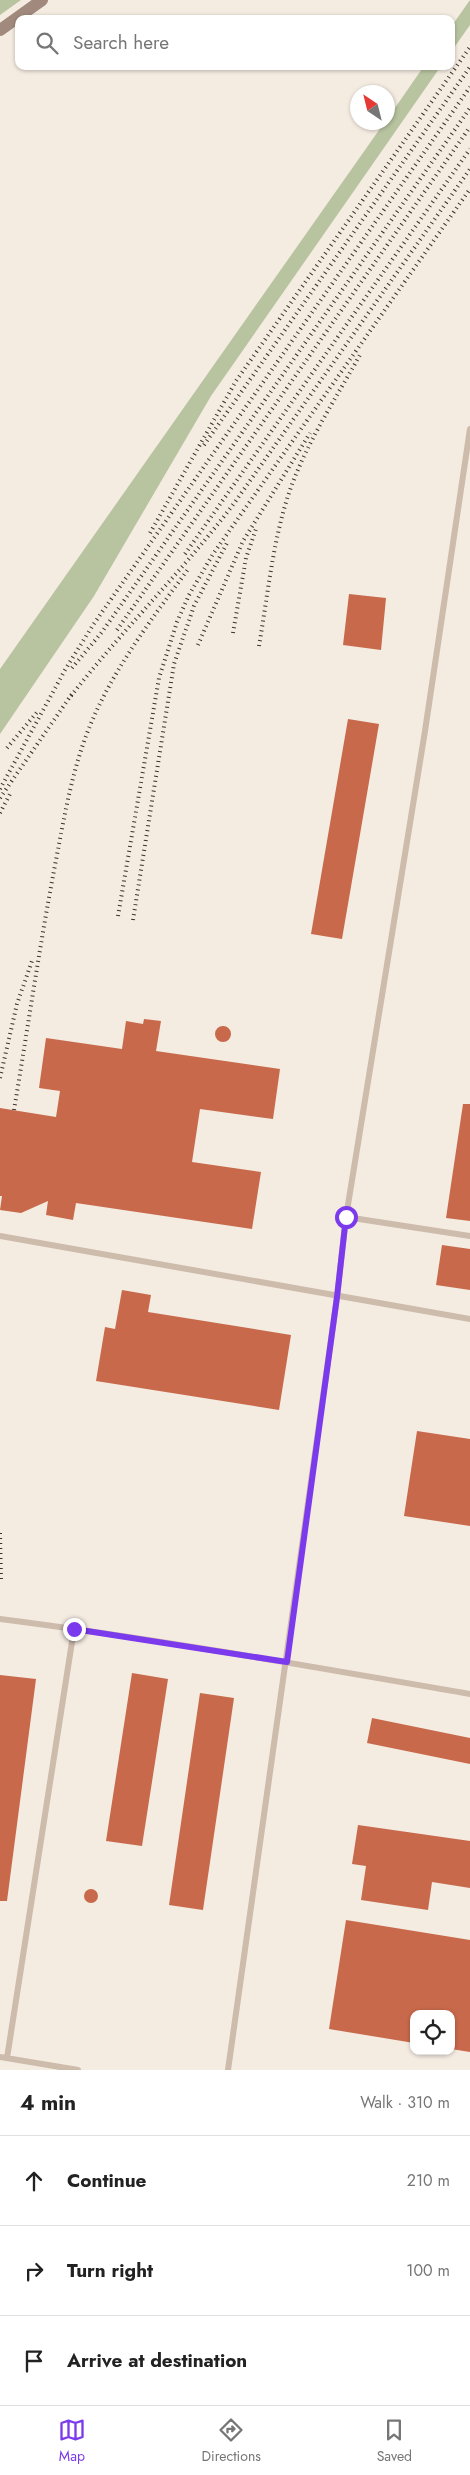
<!DOCTYPE html>
<meta charset="utf-8">
<style>
:root{--surface:#fff;--page:#f2f2f2;--text:#222;--muted:#767676;--line:#e0e0e0;--accent:#7c3aed}
body{margin:0;font-family:Jost,sans-serif;background:var(--page);color:var(--text)}
.controls{position:absolute;right:15px;bottom:15px;display:grid;overflow:hidden;border-radius:10px;box-shadow:0 1px 4px #0004}
.controls button{width:45px;height:45px;display:grid;place-items:center;padding:0;border:0;border-bottom:1px solid var(--line);background:var(--surface);color:var(--text);font:25px sans-serif}
.compass{position:absolute;left:350px;top:85px;width:45px;height:45px;border-radius:50%;background:var(--surface);box-shadow:0 1px 4px #0004;rotate:325deg}
.stop{position:absolute;width:15px;height:15px;margin:-11px;border:4px solid #7c3aed;border-radius:50%;background:#fff}
.stop.end{background:#7c3aed;border-color:#fff;box-shadow:0 1px 5px #0008}
.list{margin:0;padding:0;list-style:none}
h2{display:flex;justify-content:space-between;align-items:center;height:65px;margin:0;padding:0 20px;font-size:21px}
h2 small{font-size:16px;font-weight:400;color:var(--muted)}
.list li{display:grid;grid-template-columns:32px 1fr auto;gap:15px;align-items:center;box-sizing:border-box;height:90px;padding:0 20px;border-top:1px solid var(--line)}
.list b{display:block;font-size:19px;white-space:nowrap}
.list em{font-size:16px;font-style:normal;color:var(--muted)}
.icon{flex:none;width:28px;height:28px;fill:none;stroke:currentColor;stroke-width:2;stroke-linecap:round;stroke-linejoin:round}
.map{position:relative;flex:none;width:470px;height:2070px;overflow:hidden}
.search{position:absolute;background:var(--surface);box-shadow:0 1px 4px #0004;left:15px;right:15px;top:15px;height:55px;display:flex;align-items:center;gap:12px;box-sizing:border-box;padding:0 18px;border-radius:10px;color:var(--muted);font-size:19px}
.sheet{height:335px;background:var(--surface)}
nav{display:flex;justify-content:space-around;align-items:center;box-sizing:border-box;height:70px;border-top:1px solid var(--line);background:var(--surface);font-size:14px;color:var(--muted)}
nav a{display:grid;justify-items:center;gap:2px}
nav .on{color:var(--accent)}
.map>svg:first-child{display:block}
.green{fill:#b8c4a0}
.building{fill:#c8694b}
.lines{fill:none;stroke-linecap:round;stroke-linejoin:round}
.lane{stroke:#cdbbac;stroke-width:6}
.secondary{stroke:#a18a7d;stroke-width:12}
.rail{stroke:#3b302b;stroke-width:4;stroke-dasharray:1 4;stroke-linecap:butt}
.route{stroke:#7c3aed;stroke-width:6}
</style>
<div class="map">
<svg width="470" height="2070" viewBox="0 0 470 2070">
<rect width="100%" height="100%" fill="#f4ebe1"/>
<path class="green" d="M0,0H21L0,15Z
M470,0V25L451,52V27Z
M424,66H441L211,396L94,596L0,734V669L384,123L388,122V118Z"/>
<path class="building" d="M349,594L386,598L381,650L343,645Z
M348,719L379,724L342,939L311,934Z
M144,1019L161,1021L156,1051L280,1069L273,1119L200,1109L192,1162L261,1172L252,1229L76,1203L73,1220L46,1215L48,1201L21,1213L0,1210L2,1196H0V1108L56,1117L60,1091L39,1088L46,1038L122,1049L126,1021L143,1024Z
M215 1034a8 8 0 1 1 16 0a8 8 0 1 1-16 0Z
M463,1104H470V1221L446,1218Z
M442,1245L470,1249V1290L436,1285Z
M122,1290L151,1295L148,1312L291,1335L279,1410L96,1381L105,1327L115,1329Z
M417,1431L470,1439V1526L404,1516Z
M132,1673L168,1679L142,1846L106,1841Z
M0,1675L36,1679L7,1901H0Z
M200,1693L234,1698L203,1910L169,1905Z
M372,1718L470,1738V1764L367,1743Z
M358,1825L470,1841V1888L432,1882L428,1910L361,1900L366,1866L352,1864Z
M84 1896a7 7 0 1 1 14 0a7 7 0 1 1-14 0Z
M346,1920L470,1940V2052L451,2049V2014H414V2043L329,2029Z"/>
<g class="lines">
<path class="lane" d="M346,1217L470,1236
M0,1236L470,1319
M0,1619C157,1639 314,1667 470,1694
M0,2057L78,2070
M7,2058L74,1629
M228,2070L337,1297L346,1217L425,731L470,429"/>
<path class="secondary" d="M0,30L42,0"/>
<path class="rail" d="M204,445L470,67
M150,533L236,381L470,47
M185,554L470,149
M117,630L470,127
M233,633L246,558L256,529
M198,645L243,541L310,433
M259,646C268,594 273,539 290,490C307,442 336,398 360,355
M72,668L102,632L470,108
M71,696C123,629 184,570 235,502L470,169
M7,748L38,711
M0,789L65,670L93,625L470,87
M0,798L74,691
M0,813L11,792
M118,916L159,678L177,622L189,595L213,554L470,189
M133,920L174,664L194,606L227,543
M0,1078L17,1004L33,958
M14,1110C28,1027 40,943 56,860C65,813 73,765 92,721C116,665 154,616 189,568
M0,1533L1,1581"/>
</g>
<g class="lines">
<path class="route" d="M74,1629L287,1662L337,1297L346,1217"/>
</g>
</svg>
<div class="controls">
<button><svg class="icon" aria-label="locate" viewBox="0 0 24 24"><circle cx="12" cy="12" r="6"/><path d="M12 2v4M12 18v4M2 12h4M18 12h4"/></svg></button>
</div>
<svg class="compass" viewBox="-18 -18 36 36"><path d="M0-13l5 13h-10z" fill="#e53935"/><path d="M0 13l5-13h-10z" fill="#767676"/></svg>
<div class="stop" style="left:346px;top:1217px"></div>
<div class="stop end" style="left:74px;top:1629px"></div>
<div class="search"><svg class="icon" aria-label="search" viewBox="0 0 24 24"><circle cx="10" cy="10" r="6"/><path d="M15 15l6 6"/></svg>Search here</div>
</div>
<section class="sheet">
<h2>4 min<small>Walk · 310 m</small></h2>
<ul class="list">
<li><svg class="icon" aria-label="ahead" viewBox="0 0 24 24"><path d="M12 20V5M6 11l6-6 6 6"/></svg><div><b>Continue</b></div><em>210 m</em></li>
<li><svg class="icon" aria-label="right" viewBox="0 0 24 24"><path d="M7 20v-9h11M14 6l5 5-5 5"/></svg><div><b>Turn right</b></div><em>100 m</em></li>
<li><svg class="icon" aria-label="arrive" viewBox="0 0 24 24"><path d="M6 21V4h12l-3 4 3 4H6"/></svg><div><b>Arrive at destination</b></div></li>
</ul>
</section>
<nav>
<a class="on"><svg class="icon" aria-label="map" viewBox="0 0 24 24"><path d="M3 6l6-2 6 2 6-2v14l-6 2-6-2-6 2zM9 4v14M15 6v14"/></svg>Map</a>
<a><svg class="icon" aria-label="directions" viewBox="0 0 24 24"><path d="M12 3l9 9-9 9-9-9zM9 14v-3h6M13 9l2 2-2 2"/></svg>Directions</a>
<a><svg class="icon" aria-label="saved" viewBox="0 0 24 24"><path d="M7 4h10v16l-5-4-5 4z"/></svg>Saved</a>
</nav>
